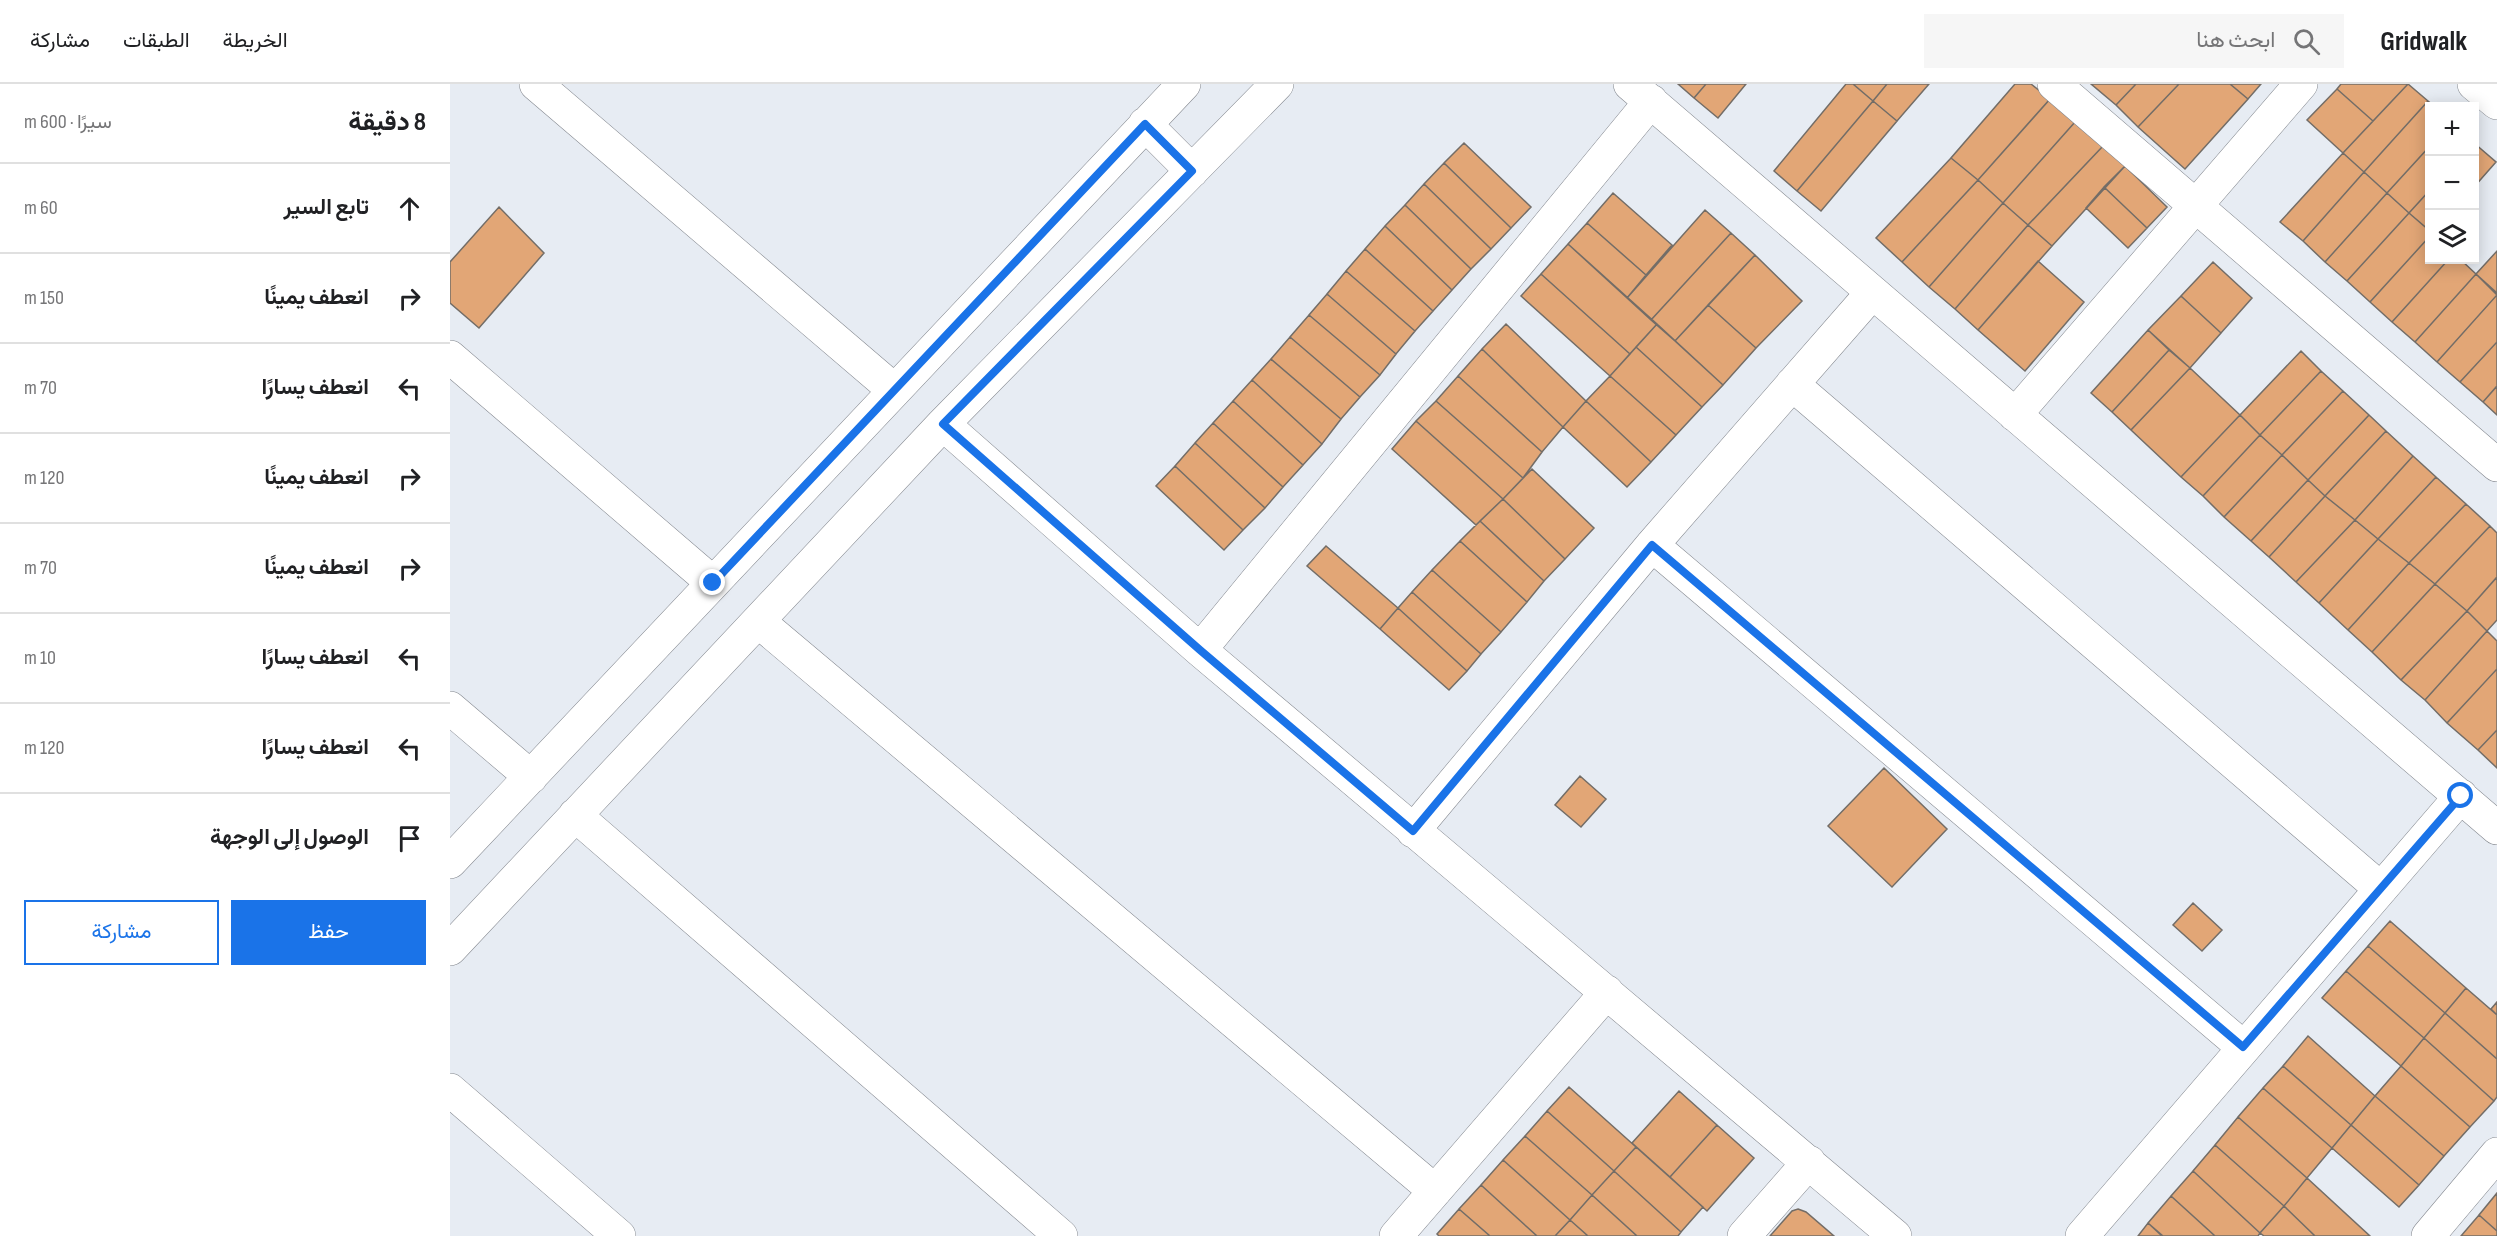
<!DOCTYPE html>
<html lang="ar">
<head>
<meta charset="utf-8">
<style>
  :root { --surface:#fff; --page:#f6f6f6; --text:#202124; --muted:#757577; --line:#e0e0e0; --accent:#1a73e8 }
  body { margin:0; font-family:"Sofia Sans Condensed",Vazirmatn,sans-serif; background:var(--page); color:var(--text); direction:rtl }
  .controls { position:absolute; right:18px; top:18px; display:grid; overflow:hidden; border-radius:0px; box-shadow:0 3px 15px #0003 }
  .controls button { width:54px; height:54px; display:grid; place-items:center; padding:0; border:0; border-bottom:2px solid var(--line); background:var(--surface); color:var(--text); font:30px sans-serif }
  .stop { position:absolute; width:18px; height:18px; margin:-14px; border:4px solid #1a73e8; border-radius:50%; background:#fff }
  .stop.end { background:#1a73e8; border-color:#fff; box-shadow:0 2px 6px #0008 }
  .list { margin:0; padding:0; list-style:none }
  h2 { display:flex; justify-content:space-between; align-items:center; height:78px; margin:0; padding:0 24px; font-size:26px }
  h2 small { font-size:20px; font-weight:400; color:var(--muted) }
  .list li { display:grid; grid-template-columns:39px 1fr auto; gap:18px; align-items:center; box-sizing:border-box; height:90px; padding:0 24px; border-top:2px solid var(--line) }
  .list b { display:block; font-size:22px; white-space:nowrap }
  .list em { font-size:20px; font-style:normal; color:var(--muted) }
  .actions { display:flex; gap:12px; padding:18px 24px }
  .actions a { flex:1; padding:14px 0; border:2px solid var(--accent); border-radius:0px; text-align:center; font-size:21px; color:var(--accent) }
  .actions .main { background:var(--accent); color:#fff }
  .icon { flex:none; width:33px; height:33px; fill:none; stroke:currentColor; stroke-width:2; stroke-linecap:round; stroke-linejoin:round }
  .map { position:relative; flex:none; width:2047px; height:1152px; overflow:hidden; direction:ltr }
  header { display:flex; align-items:center; gap:36px; box-sizing:border-box; height:84px; padding:0 30px; background:var(--surface); border-bottom:2px solid var(--line) }
  header strong { font-size:28px }
  nav { display:flex; gap:33px; margin-inline-start:auto; font-size:21px }
  .search { width:420px; height:54px; background:var(--page); display:flex; align-items:center; gap:15px; box-sizing:border-box; padding:0 21px; border-radius:0px; color:var(--muted); font-size:22px }
  main { display:flex }
  aside { flex:1; background:var(--surface) }
  .map>svg:first-child { display:block }
</style>
</head>
<body>
<header>
<strong>Gridwalk</strong>
<div class="search"><svg class="icon" aria-label="search" viewBox="0 0 24 24"><circle cx="10" cy="10" r="6"/><path d="M15 15l6 6"/></svg>ابحث هنا</div>
<nav><a>الخريطة</a><a>الطبقات</a><a>مشاركة</a></nav>
</header>
<main>
<div class="map">
<svg width="2047" height="1152" viewBox="0 0 2047 1152">
  <rect width="100%" height="100%" fill="#e7ecf3"/>
  <!-- building -->
  <path fill="#e2a676" stroke="#736d67" stroke-width="1.5" d="M1228,0h28l-12,14z
    M1256,0h40l-28,34 -24,-20z
    M1396,0h7l20,17 -76,90 -23,-20z
    M1403,0h34l-14,17z
    M1437,0h42l-32,37 -24,-20z
    M1565,0h16l19,15 -72,81 -27,-22z
    M1641,0h45l-20,21z
    M1686,0h43l-41,43 -22,-22z
    M1729,0h51l18,15 -63,70 -47,-42z
    M1780,0h31l-13,15z
    M1891,0h67l-35,37 -36,-32z
    M1958,0l20,17 -64,71 -21,-19z
    M1887,5l36,32 -30,32 -36,-33z
    M1600,15l25,23 -72,81 -25,-23z
    M1423,17l24,20 -76,90 -24,-20z
    M1978,17l6,5h-4v40l-43,47 -23,-21z
    M1625,38l28,24 -75,79 -25,-22z
    M1014,59l67,64 -20,21 -67,-65z
    M2024,59l22,19 -22,25z
    M1653,62l22,20 -73,80 -24,-21z
    M1980,62v44l-21,23 -22,-20z
    M1893,69l21,19 -61,69 -23,-19z
    M1501,74l27,22 -76,82 -26,-24z
    M994,79l67,65 -20,21 -67,-65z
    M1675,82l42,41 -20,21 -43,-41z
    M1914,88l23,21 -62,69 -22,-21z
    M1528,96l25,23 -74,84 -27,-25z
    M974,100l67,65 -20,20 -66,-64z
    M1654,103l43,41 -19,20 -42,-40z
    M1980,106v41l-21,-18z
    M1163,109l59,52 -26,30 -59,-52z
    M1937,109l22,20 -62,68 -22,-19z
    M1553,119l25,22 -73,84 -26,-22z
    M955,121l66,64 -19,21 -67,-64z
    M49,123l45,46 -65,75 -29,-25v-41z
    M1255,126l26,23 -80,87 -24,-22z
    M1959,129l21,18v5l-60,66 -23,-21z
    M1137,139l59,52 -19,23 -59,-54z
    M1578,141l24,21 -74,84 -23,-21z
    M935,142l67,64 -19,21 -68,-62z
    M1281,149l24,22 -80,86 -24,-21z
    M1980,152v24h18l-56,62 -22,-20z
    M1118,160l89,80 -27,30 -89,-80z
    M915,165l68,62 -18,20 -69,-60z
    M2047,167v42l-21,-19z
    M1305,171l47,46 -46,47 -48,-43z
    M1998,176h13l15,14 -61,68 -23,-20z
    M1588,177l46,41 -59,69 -47,-41z
    M1763,178l39,36 -31,35 -40,-37z
    M896,187l69,60 -19,23 -69,-60z
    M1091,190l89,80 -20,22 -89,-80z
    M2026,190l21,21 -60,67 -22,-20z
    M877,210l69,60 -16,21 -71,-60z
    M2047,211v47l-37,40 -23,-20z
    M1731,212l40,37 -31,35 -42,-38z
    M1258,221l48,43 -33,37 -48,-44z
    M859,231l71,60 -20,22 -70,-60z
    M1056,240l80,77 -23,26 -81,-78z
    M1207,240l66,61 -21,22 -66,-60z
    M1698,246l21,20 -57,62 -21,-19z
    M840,253l70,60 -19,22 -70,-60z
    M2047,258v44l-14,16 -23,-20z
    M1186,263l66,60 -26,28 -66,-59z
    M1032,265l81,78 -21,25 -84,-76z
    M1719,266l21,18 -59,62 -19,-18z
    M1851,267l20,20 -61,64 -20,-20z
    M821,275l70,60 -19,25 -70,-64z
    M1740,284l50,47 -59,62 -50,-47z
    M1871,287l22,20 -61,64 -22,-20z
    M1008,292l84,76 -19,26 -87,-77z
    M1160,292l66,59 -25,27 -65,-61z
    M802,296l70,64 -19,21 -70,-64z
    M2047,302v29l-14,-13z
    M1893,307l26,24 -61,65 -26,-25z
    M783,317l70,64 -20,22 -70,-64z
    M986,317l87,77 -20,21 -87,-78z
    M1136,317l65,61 -24,25 -64,-60z
    M1790,331l20,20 -57,61 -22,-19z
    M1919,331l17,16 -61,65 -17,-16z
    M966,337l87,78 -27,26 -84,-76z
    M763,339l70,64 -18,21 -70,-65z
    M1936,347l27,25 -58,64 -30,-24z
    M1810,351l22,20 -58,62 -21,-21z
    M745,359l70,65 -22,22 -68,-64z
    M1832,371l26,25 -57,61 -27,-24z
    M1963,372l23,21 -58,62 -23,-19z
    M725,382l68,64 -19,20 -68,-64z
    M1082,385l62,59 -29,31 -62,-60z
    M1986,393l30,27 -57,59 -31,-24z
    M1858,396l17,16 -56,61 -18,-16z
    M1875,412l30,24 -59,62 -27,-25z
    M1053,415l62,60 -21,22 -64,-60z
    M2016,420l24,22 -55,58 -26,-21z
    M1905,436l23,19 -59,64 -23,-21z
    M1030,437l64,60 -17,21 -67,-61z
    M2040,442l7,7v44l-30,34 -32,-27z
    M1928,455l31,24 -61,67 -29,-27z
    M1010,457l67,61 -26,30 -69,-62z
    M876,462l72,62 -18,21 -73,-63z
    M1959,479l26,21 -63,68 -24,-22z
    M982,486l69,62 -20,22 -69,-62z
    M2047,493v43l-10,11 -20,-20z
    M1985,500l32,27 -66,69 -29,-28z
    M962,508l69,62 -14,17 -69,-63z
    M948,524l69,63 -18,19 -69,-61z
    M2017,527l20,20 -62,69 -24,-20z
    M2037,547l10,10v28l-50,54 -22,-23z
    M2047,585v61l-19,20 -31,-27z
    M2047,646v38l-19,-18z
    M1434,684l63,61 -55,58 -64,-61z
    M1130,692l26,23 -25,28 -26,-22z
    M1743,819l29,27 -20,21 -29,-26z
    M1940,837l76,67 -21,25 -77,-67z
    M1918,862l77,67 -21,25 -78,-67z
    M1896,887l78,67 -23,28 -79,-68z
    M2016,904l31,27v44l-52,-46z
    M2047,918v13l-6,-6z
    M1995,929l52,46v38l-3,4 -70,-63z
    M1858,952l67,60 -24,29 -68,-59z
    M1974,954l70,63 -24,26 -69,-61z
    M1833,982l68,59 -19,23 -69,-60z
    M1951,982l69,61 -26,29 -69,-60z
    M1119,1003l67,60 -22,24 -67,-60z
    M1813,1004l69,60 -25,30 -69,-61z
    M1229,1007l38,34 -47,52 -38,-34z
    M1925,1012l69,60 -25,29 -68,-60z
    M1097,1027l67,60 -22,24 -67,-59z
    M1788,1033l69,61 -23,28 -69,-61z
    M1267,1041l37,33 -47,53 -37,-34z
    M1901,1041l68,60 -20,22 -67,-59z
    M1075,1052l67,59 -22,25 -67,-60z
    M1765,1061l69,61 -24,27 -67,-62z
    M1186,1063l67,60 -22,25 -67,-61z
    M1053,1076l67,60 -15,16h-18l-56,-51z
    M1164,1087l67,61 -3,4h-41l-45,-41z
    M1743,1087l67,62 -2,3h-43l-44,-40z
    M1857,1094l63,58h-55l-31,-30z
    M1031,1101l56,51h-47l-31,-27z
    M2047,1109v38l-18,-16z
    M1142,1111l45,41h-49l-18,-16z
    M1721,1112l44,40h-52l-15,-13z
    M1834,1122l31,30h-51l-4,-3z
    M1009,1125l31,27h-51l-2,-2z
    M1348,1125l8,3 28,24h-64l22,-25z
    M2029,1131l18,16v5h-36z
    M1120,1136l18,16h-33z
    M1698,1139l14,13h-24z"/>
  <g fill="none" stroke-linecap="round" stroke-linejoin="round">
    <defs>
      <path id="minor" d="M86,0l358,306
        M1180,0l867,744
        M1604,0l443,381
        M2024,0l23,19
        M695,40l47,47
        M0,273l263,226
        M1342,300l589,505
        M1565,331l286,-331
        M493,340l257,226 695,586
        M1202,461l591,502
        M308,537l677,570
        M750,566l451,-549
        M0,624l81,69
        M125,731l486,421
        M963,747l239,-286 220,-252
        M0,778l734,-778
        M0,865l493,-525 334,-340
        M0,1006l169,146
        M946,1152l211,-244
        M1294,1152l65,-74
        M1632,1152l379,-440
        M1978,1152l69,-82"/>
    </defs>
    <!-- minor casing -->
    <use href="#minor" stroke="#84888f" stroke-width="34"/>
    <!-- minor -->
    <use href="#minor" stroke="#fff" stroke-width="33"/>
  </g>
  <g fill="none" stroke-linecap="round" stroke-linejoin="round">
    <!-- route -->
    <path stroke="#1a73e8" stroke-width="8" d="M263,499l432,-459 47,47 -249,253 257,226 213,181 239,-286 591,502 218,-251"/>
  </g>
</svg>
<div class="controls">
<button>+</button>
<button>−</button>
<button><svg class="icon" aria-label="layers" viewBox="0 0 24 24"><path d="M12 4l9 5-9 5-9-5zM3 14l9 5 9-5"/></svg></button>
</div>
<div class="stop" style="left:2011px;top:712px"></div>
<div class="stop end" style="left:263px;top:499px"></div>
</div>
<aside>
<h2>8 دقيقة<small>سيرًا · 600 m</small></h2>
<ul class="list">
<li><svg class="icon" aria-label="ahead" viewBox="0 0 24 24"><path d="M12 20V5M6 11l6-6 6 6"/></svg><div><b>تابع السير</b></div><em>60 m</em></li>
<li><svg class="icon" aria-label="right" viewBox="0 0 24 24"><path d="M7 20v-9h11M14 6l5 5-5 5"/></svg><div><b>انعطف يمينًا</b></div><em>150 m</em></li>
<li><svg class="icon" aria-label="left" viewBox="0 0 24 24"><path d="M17 20v-9H6M10 6l-5 5 5 5"/></svg><div><b>انعطف يسارًا</b></div><em>70 m</em></li>
<li><svg class="icon" aria-label="right" viewBox="0 0 24 24"><path d="M7 20v-9h11M14 6l5 5-5 5"/></svg><div><b>انعطف يمينًا</b></div><em>120 m</em></li>
<li><svg class="icon" aria-label="right" viewBox="0 0 24 24"><path d="M7 20v-9h11M14 6l5 5-5 5"/></svg><div><b>انعطف يمينًا</b></div><em>70 m</em></li>
<li><svg class="icon" aria-label="left" viewBox="0 0 24 24"><path d="M17 20v-9H6M10 6l-5 5 5 5"/></svg><div><b>انعطف يسارًا</b></div><em>10 m</em></li>
<li><svg class="icon" aria-label="left" viewBox="0 0 24 24"><path d="M17 20v-9H6M10 6l-5 5 5 5"/></svg><div><b>انعطف يسارًا</b></div><em>120 m</em></li>
<li><svg class="icon" aria-label="arrive" viewBox="0 0 24 24"><path d="M6 21V4h12l-3 4 3 4H6"/></svg><div><b>الوصول إلى الوجهة</b></div></li>
</ul>
<div class="actions"><a class="main">حفظ</a><a>مشاركة</a></div>
</aside>
</main>
</body>
</html>
